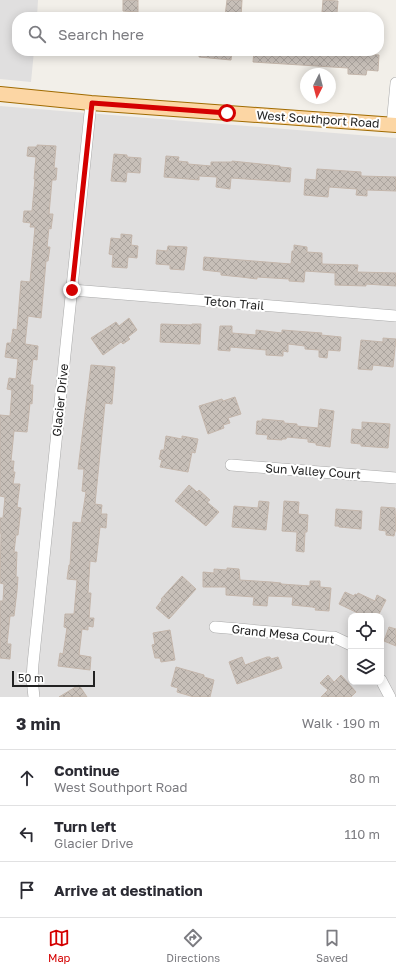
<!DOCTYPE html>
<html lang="en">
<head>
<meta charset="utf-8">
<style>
  :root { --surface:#fff; --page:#f7f7f7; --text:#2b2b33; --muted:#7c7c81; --line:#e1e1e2; --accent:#d40000 }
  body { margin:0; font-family:"Golos Text",sans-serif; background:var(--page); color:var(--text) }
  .controls { position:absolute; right:12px; bottom:12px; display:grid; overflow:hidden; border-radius:8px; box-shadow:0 2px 10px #0003 }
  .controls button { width:36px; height:36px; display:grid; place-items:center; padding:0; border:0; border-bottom:1px solid var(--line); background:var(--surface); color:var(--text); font:20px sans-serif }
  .compass { position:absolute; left:300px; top:68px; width:36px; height:36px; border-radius:50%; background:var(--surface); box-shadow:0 2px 10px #0003; rotate:186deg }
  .scale { position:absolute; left:12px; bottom:10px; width:83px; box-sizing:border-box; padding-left:4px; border:2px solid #222; border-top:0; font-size:11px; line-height:14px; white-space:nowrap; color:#222; -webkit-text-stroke:3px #fff; paint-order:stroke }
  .stop { position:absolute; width:12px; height:12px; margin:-9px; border:3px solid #d40000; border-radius:50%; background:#fff }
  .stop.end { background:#d40000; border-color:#fff; box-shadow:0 1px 4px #0008 }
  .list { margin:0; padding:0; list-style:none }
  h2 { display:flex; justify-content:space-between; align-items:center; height:52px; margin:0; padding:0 16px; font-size:17px }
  h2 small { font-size:13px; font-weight:400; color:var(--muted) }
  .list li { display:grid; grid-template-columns:26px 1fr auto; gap:12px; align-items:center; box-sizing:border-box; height:56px; padding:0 16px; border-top:1px solid var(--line) }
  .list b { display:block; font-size:15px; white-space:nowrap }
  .list p { margin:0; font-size:13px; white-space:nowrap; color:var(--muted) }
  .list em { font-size:13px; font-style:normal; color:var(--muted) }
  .icon { flex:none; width:22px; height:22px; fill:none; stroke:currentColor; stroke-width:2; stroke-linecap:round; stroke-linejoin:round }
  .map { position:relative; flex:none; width:396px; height:697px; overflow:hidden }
  .search { position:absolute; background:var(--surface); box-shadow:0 2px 10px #0003; left:12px; right:12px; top:12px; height:44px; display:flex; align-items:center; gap:10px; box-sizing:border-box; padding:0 14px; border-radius:16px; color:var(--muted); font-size:15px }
  .sheet { height:220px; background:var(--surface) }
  nav { display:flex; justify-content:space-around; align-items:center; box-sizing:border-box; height:56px; border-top:1px solid var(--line); background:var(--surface); font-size:11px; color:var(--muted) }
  nav a { display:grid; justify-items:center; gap:2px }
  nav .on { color:var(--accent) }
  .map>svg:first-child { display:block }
</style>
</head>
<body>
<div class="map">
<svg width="396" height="697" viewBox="0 0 396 697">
  <defs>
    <pattern id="building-cross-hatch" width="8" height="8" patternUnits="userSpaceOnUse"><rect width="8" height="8" fill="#c7bfb8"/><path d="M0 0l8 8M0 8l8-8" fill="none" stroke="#aba49e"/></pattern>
  </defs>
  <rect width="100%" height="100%" fill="#f2efe9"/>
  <!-- residential -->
  <path fill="#e0dfdf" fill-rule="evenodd" d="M0,0h38l-1,17h-20v34h17l-3,31 -31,-3z
    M0,106l396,32v559h-396zM351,616h30v66h-30z"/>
  <!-- building -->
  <path fill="url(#building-cross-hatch)" stroke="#c4b6ab" d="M123,0h15v12l-15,-1z
    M227,0h15l-1,17 -16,-1z
    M323,0l15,1 -1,12 -15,-1z
    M199,51h33l-1,9 -32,-3z
    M254,51h65l60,4 -1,16 -11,-1 -1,5 -18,-1v-6l-95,-6z
    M37,145l19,1 -2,22h3l-1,12h-4l-3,34h4l-2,15 -2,-1 -2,19h3l-2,14h-2l-5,57 -13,-2 -3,28 13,2 -1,14 -4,-1 -3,26h3l-1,19 -2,-1 -3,29 -13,-1 -3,30h3l-1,11h2l-2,12h7l-3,23 4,1 -3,27h-2l-2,17h3l-1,25h2l-1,14 -3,25h-4l-3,28h4l-1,15 -10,-1v-57h3l1,-17 -4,-1 1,-50h-1v-15h3l2,-21 -5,-1v-81l10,1 2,-26 -5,-1 2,-11 7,1 2,-20 -13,-2 2,-14h4l2,-14 4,1 4,-49 9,1 5,-55h-5l1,-4 -8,-1 1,-11h8l3,-32h-1l2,-22 -9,-1 1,-9h9z
    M114,154l13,1v2l14,1 -1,15 -13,-1 -1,10 -15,-1z
    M166,156l13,1 -1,4 10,1v2l23,2v-4h21v-1l48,5v1l11,1 -1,14 -59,-4 -1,11 -14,-2 1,-10 -18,-1v4l-35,-3z
    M317,169l44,3v4l35,1v14l-29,-1v6l-11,-1 1,-6 -28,-2 -1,10 -24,-2 1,-16 11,1z
    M121,234l11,1 -1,10 7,1 -1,12 -9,-1 -1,11 -15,-1 1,-12 -4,-1 2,-16 10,1z
    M294,245l13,2v5l15,1v11l36,1 -1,7 39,1v13l-30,-2v2l-31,-1v-12l-30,-2 -1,11 -15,-1v-2l-32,-2v2l-16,-2 -20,-2v-3l-18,-2 1,-13 87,7 1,-13h2z
    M168,246l19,1 -3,23 -14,-1v-4l-14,-1 1,-14 10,1z
    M129,318l8,12 -9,7 2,2 -7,5 -2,-2 -18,13 -12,-17 25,-16 3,4z
    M161,324l31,1v-1h9l-1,20 -40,-2z
    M220,326h12v7l24,2v-5l26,3v-3l40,3 -1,2 20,2 -1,14 -12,-1 -1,8 -8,-1v-7l-14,-1v-3l-17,-2v8l-5,-1v5l-17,-1v-5l-11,-1 -25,-2v4l-12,-1z
    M383,338l13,1 -3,28 -20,-2 -1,5 -14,-1 3,-29 22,2z
    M91,365l24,2 -3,37 -7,-1 -10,101 7,1 -1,9h6l-1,14 -6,-1 -4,35 -6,-1 -2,32h3l-2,25h5l-1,9 -5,-1v4l-6,-1 -3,26 12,2 -1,13 -32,-4 2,-13 3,1 4,-26 -3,-1 1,-13h9l3,-34 -10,-1 2,-14h1l3,-43 8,1 5,-31 -4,-1 2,-22h-6z
    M235,397l6,17 -13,4 2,5 -7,2 1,3 -16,6 -9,-28 23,-7 1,2z
    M320,409l14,2 -4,36 -14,-2v-2l-8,-1v-3l-21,-2 -1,2h-4v1l-15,-1 1,-4 -12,-1 1,-13h5v-2l22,2v2l13,1v2l21,2z
    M362,422l28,2 -2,24 -27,-2v-2l-10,-1 1,-14 10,1z
    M166,436l16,3v-3l16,3 -3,14 -3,-1 -4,20 -28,-5 2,-7 -3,-1 2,-9h3z
    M189,485l8,7 2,-2 11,10 -3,2 12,10 -13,14 -31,-25z
    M259,501l10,1 -3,28 -34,-3 2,-21 24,2z
    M284,501l15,1 -1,12 10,1 -1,17h-2l-1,20 -8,-1 1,-19 -15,-1z
    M381,507l14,1 1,23h-1l-1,5 -8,-1v-4l-7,-1z
    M336,509l26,2 -1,18 -22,-2v-1h-4z
    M227,568l12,1 1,11 31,2 10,1v1l29,2v-5h10v6l11,1 -2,23 -14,-1 1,-2 -4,-1 -20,-2 1,-8 -25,-1 -1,10 -14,-1 1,-8 -28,-2v-8h-23v-15l11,1v-4l13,1z
    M182,576l14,13 -27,30 -13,-11 6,-8 -1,-1z
    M345,592l9,4 1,-2 2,1 1,-2 17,8 2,-6 9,5 -8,16h-14l-25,-12z
    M389,627l7,2v17l-12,-5z
    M170,630l5,30 -14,2 -1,-4h-5l-3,-13 3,-1 -2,-11z
    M242,657l3,8 22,-8h3l1,2 7,-2 4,11 -45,16 -8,-22z
    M176,667l28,8v2l10,3 -4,17h-16l-17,-5 1,-4 -7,-2z
    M328,675l6,7 7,-7 15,17 -5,5h-30l7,-7 -8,-7z
    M79,685l8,12h-28z"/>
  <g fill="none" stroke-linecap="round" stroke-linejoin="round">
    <defs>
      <path id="minor" d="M392,125l4,-42
        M72,290l324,26
        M231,465l165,13
        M215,627l114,10h5l17,8
        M381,680l9,17
        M34,697l-2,-18 1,-15 58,-561"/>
      <path id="major" d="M0,94l91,9 305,22"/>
    </defs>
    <!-- minor casing -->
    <use href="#minor" stroke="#a9a9a9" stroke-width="12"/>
    <!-- major casing -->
    <use href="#major" stroke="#a06b00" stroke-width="16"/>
    <!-- minor -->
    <use href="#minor" stroke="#fff" stroke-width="11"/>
    <!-- major -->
    <use href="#major" stroke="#fcd6a4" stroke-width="14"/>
  </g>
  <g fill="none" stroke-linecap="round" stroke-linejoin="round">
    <!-- route -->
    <path stroke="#d40000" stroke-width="5" d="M72,290l20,-187 135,10"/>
  </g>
  <g text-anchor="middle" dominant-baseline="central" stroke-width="4" stroke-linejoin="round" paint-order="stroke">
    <!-- street labels -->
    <g font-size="12" fill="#222" stroke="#fff">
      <text transform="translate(318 119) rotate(4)">West Southport Road</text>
      <text transform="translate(234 303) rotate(5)">Teton Trail</text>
      <text transform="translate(60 400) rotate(-84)">Glacier Drive</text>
      <text transform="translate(313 471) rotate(4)">Sun Valley Court</text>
      <text transform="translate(283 634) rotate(6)">Grand Mesa Court</text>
    </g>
  </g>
</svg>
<div class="controls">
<button><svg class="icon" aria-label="locate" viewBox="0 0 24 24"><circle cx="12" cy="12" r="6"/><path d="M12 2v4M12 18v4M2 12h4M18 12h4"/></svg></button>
<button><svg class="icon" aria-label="layers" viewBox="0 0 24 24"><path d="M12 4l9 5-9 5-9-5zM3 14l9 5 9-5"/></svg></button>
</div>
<svg class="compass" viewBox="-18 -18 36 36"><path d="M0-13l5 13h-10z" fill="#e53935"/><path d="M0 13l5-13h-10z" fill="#7c7c81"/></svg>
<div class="scale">50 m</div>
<div class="stop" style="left:227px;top:113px"></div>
<div class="stop end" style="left:72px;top:290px"></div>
<div class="search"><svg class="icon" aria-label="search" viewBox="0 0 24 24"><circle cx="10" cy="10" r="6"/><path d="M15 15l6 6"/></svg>Search here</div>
</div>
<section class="sheet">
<h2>3 min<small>Walk · 190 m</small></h2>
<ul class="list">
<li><svg class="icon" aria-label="ahead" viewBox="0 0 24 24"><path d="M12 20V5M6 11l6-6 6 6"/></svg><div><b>Continue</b><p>West Southport Road</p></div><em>80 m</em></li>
<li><svg class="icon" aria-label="left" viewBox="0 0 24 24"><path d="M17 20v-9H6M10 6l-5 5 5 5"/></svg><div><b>Turn left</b><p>Glacier Drive</p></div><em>110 m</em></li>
<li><svg class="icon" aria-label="arrive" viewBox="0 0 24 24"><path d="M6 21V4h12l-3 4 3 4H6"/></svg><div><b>Arrive at destination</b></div></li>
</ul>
</section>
<nav>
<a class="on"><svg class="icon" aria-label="map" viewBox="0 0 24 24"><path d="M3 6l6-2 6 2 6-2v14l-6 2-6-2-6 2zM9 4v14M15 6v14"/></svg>Map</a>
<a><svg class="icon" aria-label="directions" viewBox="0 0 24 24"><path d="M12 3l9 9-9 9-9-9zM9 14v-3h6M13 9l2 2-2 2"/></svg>Directions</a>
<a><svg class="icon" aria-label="saved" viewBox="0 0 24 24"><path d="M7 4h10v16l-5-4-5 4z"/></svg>Saved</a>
</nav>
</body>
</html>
